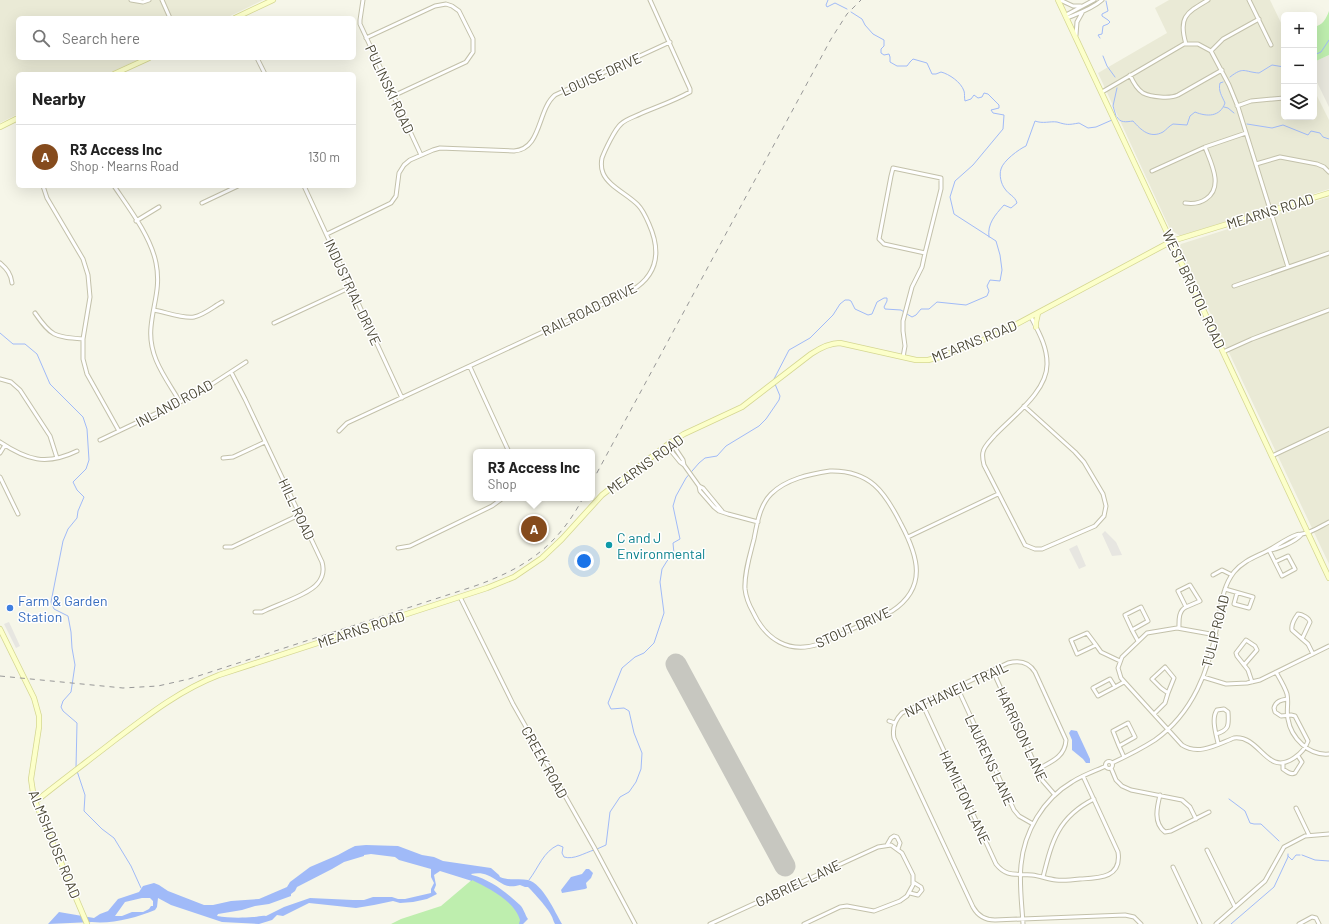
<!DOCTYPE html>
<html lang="en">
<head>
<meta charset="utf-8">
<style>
  :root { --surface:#fff; --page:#f2f2f2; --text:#222; --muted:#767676; --line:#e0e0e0; --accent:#854b1d }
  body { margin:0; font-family:Barlow,sans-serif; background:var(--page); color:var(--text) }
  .controls { position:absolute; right:12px; top:12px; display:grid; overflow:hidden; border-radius:6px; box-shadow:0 4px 16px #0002 }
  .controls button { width:36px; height:36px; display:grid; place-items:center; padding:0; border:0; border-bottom:1px solid var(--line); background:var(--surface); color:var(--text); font:20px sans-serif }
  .you { position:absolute; left:584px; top:561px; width:14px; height:14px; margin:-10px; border:3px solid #fff; border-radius:50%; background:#1a73e8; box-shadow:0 0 0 6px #1a73e833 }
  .badge { display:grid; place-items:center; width:26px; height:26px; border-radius:50%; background:var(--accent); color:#fff; font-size:13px; font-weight:700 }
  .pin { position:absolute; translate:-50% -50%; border:2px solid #fff; box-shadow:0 1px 4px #0006 }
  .popup { position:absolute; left:473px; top:449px; width:122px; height:52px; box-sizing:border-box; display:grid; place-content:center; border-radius:6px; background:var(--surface); filter:drop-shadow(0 1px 3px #0005); font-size:13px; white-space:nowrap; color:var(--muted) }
  .popup b { font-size:15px; color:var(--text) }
  .popup::after { content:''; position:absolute; left:50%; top:100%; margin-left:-8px; border:8px solid transparent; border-top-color:var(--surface) }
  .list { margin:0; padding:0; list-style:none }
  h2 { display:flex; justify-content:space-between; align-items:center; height:52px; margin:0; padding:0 16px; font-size:17px }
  h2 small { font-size:13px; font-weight:400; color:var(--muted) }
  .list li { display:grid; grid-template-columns:26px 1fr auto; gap:12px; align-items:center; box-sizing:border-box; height:64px; padding:0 16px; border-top:1px solid var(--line) }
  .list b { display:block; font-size:15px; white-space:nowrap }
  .list p { margin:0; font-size:13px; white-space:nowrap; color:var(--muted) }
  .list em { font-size:13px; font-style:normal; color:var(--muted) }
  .icon { flex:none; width:22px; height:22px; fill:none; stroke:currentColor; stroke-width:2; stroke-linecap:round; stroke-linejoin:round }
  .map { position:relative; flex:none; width:1329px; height:924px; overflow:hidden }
  .search { position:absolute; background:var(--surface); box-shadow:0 4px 16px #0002; left:16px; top:16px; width:340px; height:44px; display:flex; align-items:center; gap:10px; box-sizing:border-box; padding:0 14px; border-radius:6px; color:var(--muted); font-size:15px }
  .panel { position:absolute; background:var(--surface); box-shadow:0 4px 16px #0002; left:16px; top:72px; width:340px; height:116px; border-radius:6px }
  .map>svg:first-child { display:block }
</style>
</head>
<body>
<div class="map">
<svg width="1329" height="924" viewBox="0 0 1329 924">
  <rect width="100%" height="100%" fill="#f6f6e9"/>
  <!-- residential -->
  <path fill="#eaead6" d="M0,0h263l-37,18h-208v40h124l-35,16h-89v40l-18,9z
    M1169,0h101l14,29v88h30v-27l15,30v69l-149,47 -10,-7 -72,-156 69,-40 -12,-25z
    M1329,197v367l-150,-317 2,-3z"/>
  <!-- industrial -->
  <path fill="#e8e7dd" d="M1329,55v52l-15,-31v-14z"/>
  <!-- green -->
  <path fill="#beeeae" d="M1329,11v44l-15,7v-35c9,-2 12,-8 15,-16z
    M474,878l28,16 19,20v10h-130l10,-5 40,-13z"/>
  <!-- parking -->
  <path fill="#e7e6e1" d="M1105,531l11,11 6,13 -10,1 -10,-22z
    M1077,545l9,21 -7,3 -10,-20z
    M9,622l11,24 -4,2 -12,-24z"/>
  <!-- water -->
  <path fill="#a0baf8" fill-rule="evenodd" d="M1071,730l6,1 13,28v4h-4l-3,-4 -11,-9v-10l-3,-7z
    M366,845l32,1 24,9 12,2 9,4 48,7 8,7 1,2c9,4 19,1 28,3 15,4 27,32 34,44h-7c-2,-3 -2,-6 -4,-9 -3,-7 -18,-23 -23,-28h-3l-5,-2c-16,5 -20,-5 -33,-10 -4,-2 -11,-2 -16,-1l1,1c19,5 34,17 48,30 4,4 5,10 8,14l-5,5h-4l1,-4c-5,-19 -32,-32 -48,-40v1l-32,-10 -6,4 2,10 -2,5 3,4 -10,5 -14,3 -13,1 -7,-2 -19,4 -18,3 -47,-5 -26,13 -6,-1 -5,5 -13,4 -37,-2 -51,-17 -13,-7 -1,9 -2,3c-19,8 -43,14 -63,12l-44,2 11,-12 35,6 6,-4 8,-3 10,-12 21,-7 4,-6 11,-3 5,2 9,6 36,14h9l18,-4 28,-2 28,-12 3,-5 20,-15 28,-12 11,-6 6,-3zM371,854l24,3 4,3 32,9v8l3,6 -3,6v4l-26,6h-7l-6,-2h-19l-9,3h-11l-43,-2 -26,9 -18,9c-4,-1 -8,1 -13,1 -11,1 -25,1 -36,-1l1,-2 24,-4 13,-4 14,-2 22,-8v-2l4,-3 2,-4 35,-18 12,-7 20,-6v-1zM142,898h8l3,3v5h-2l-2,3 -6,3h-11l-10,4h-7l10,-14z
    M586,869h3l4,4 -2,5 -5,5 1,5 -2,1 -23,4 -1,-3 10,-13 11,-3z"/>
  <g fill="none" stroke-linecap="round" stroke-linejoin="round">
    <!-- stream -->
    <path stroke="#a0baf8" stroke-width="1" d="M828,0l-2,5 1,2 8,-4 12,6
      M851,12l11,7 3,6 8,9 11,6v6l-3,3v4l3,2 5,-1 1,3v5l7,4h10l3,-4 3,-3 14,4 5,11h4l5,-2c8,2 20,10 23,19 1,3 0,6 1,10l6,-2 3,-4 4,3 4,-1 2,-4 4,1 11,11v3l-8,2 2,3 11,2 -1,14 -30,36 -18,16 -5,16 4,17 42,27 4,14 2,15 -2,11 -10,-1 -3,6 2,5 -2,5 -21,9 -29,-3 -8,7h-8l-5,6 -4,2 -5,-3
      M1100,38l-2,-3 4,-1 1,-8 5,-2 2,-2 -2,-2 -6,-4v-2l6,-3 -2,-10
      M1314,55l7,-3 8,-12
      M1103,56l4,10 8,11
      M1230,77c14,-11 14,-5 29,-4l13,-8 12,2
      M1224,107l4,1 6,5
      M1117,117c3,6 9,5 16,4 8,9 17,18 30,11 3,-2 6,-6 10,-8l14,1 3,-9 5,-4c12,5 25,5 30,-9 -3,-7 -7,-12 -5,-20l3,-1
      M1115,118l1,-2 -3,-10 4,-18
      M1247,124l25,4 11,-3 25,10 3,-4 9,2 3,4 6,2
      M989,237c-2,-13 6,-22 15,-32l7,3 6,-5c-2,-7 -8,-8 -12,-14 -4,-5 -6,-14 -4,-20 2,-8 18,-20 25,-23l9,-25c8,3 15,0 22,1 10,3 11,3 22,1l9,5 8,-1 16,-7
      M0,333l13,11h12l12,10 13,30 33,33 4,12 2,31 -3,9 -13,13 4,8 7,7 -6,14 -1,7 -9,11 -5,12 -12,61 3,7 14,7 3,16 1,16 3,17 -4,27 -8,9 -2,6 2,4 14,12 -1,45
      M774,381v-2l15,-29 21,-12 23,-23 7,-11 5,-4h4l2,1 4,8 13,6 4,-1 5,-12 7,-4h3v3l-3,6 1,2 16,1 3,2
      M77,771l8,24 -1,16 18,18 12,9 17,28 10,22
      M1229,799l16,12 5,12 4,1h7l18,17
      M597,849l9,-4 4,-33 10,-15 9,-5 7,-10 5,-13 1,-16 -8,-20 -5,-22 -5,-3 -13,1 -3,-6 14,-35 13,-11 9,-4 10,-10 10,-30 -4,-31 2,-13 5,-8 7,-7 -1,-11 7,-4 -7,-33 3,-10 10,-18 13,-15 6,-5 12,-2 9,-10 33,-20 7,-7 13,-19 1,-4 -5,-12
      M1302,855l13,5 14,1
      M1288,856l4,4 4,-5h4
      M529,880c10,-13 14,-28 29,-35l5,2 -1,6 2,4c10,3 20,-4 30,-7
      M1231,924l43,-37 14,-30v-3"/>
    <!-- runway -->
    <path stroke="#c7c7c0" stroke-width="21" d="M676,664l109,202"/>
    <defs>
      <path id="street" d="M131,0l12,2 6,-2
        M162,0l8,18
        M363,0l-3,20v4l61,131
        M1060,0l13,6h8
        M1249,0l22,45
        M1066,15l28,-15
        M1067,18c12,-5 25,-9 35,-18
        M1076,35l1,-13 5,-9
        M366,38l69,-32 11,-2 6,2 7,5 14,28v13l-7,10 -73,34
        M1186,44c-8,-27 0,-31 22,-44
        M1211,51l12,-12 36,-20
        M257,58l8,16
        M1130,75c3,7 7,14 13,18 8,4 27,6 35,2l44,-25
        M1102,92l82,-48h14l13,7 18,34 9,22 50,160
        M1237,106l14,-5 33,-3
        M1256,164l24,-7 37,7 7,3 5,5
        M893,168l48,10v11l-16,64 -41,-9 -5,-5 12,-63z
        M1152,171l53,-24 41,-14
        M43,186l4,12 36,61 5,16 2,22 -7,42v20l4,15 32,57
        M114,186c15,22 37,51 42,77 5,25 -3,41 -5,64 -3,30 15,51 29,75
        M304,186l98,212
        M202,203l36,-17
        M1185,203c7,1 14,1 21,-4 18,-12 5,-36 -1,-52
        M136,221l23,-14
        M327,234l64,-31 5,-7 3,-23 5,-8 6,-5 23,-10 7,-2 74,3c28,-2 23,-41 41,-56l115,-53
        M0,263c7,6 11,11 12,20
        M1234,286l95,-33
        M154,310c11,2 30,9 40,7 10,-2 19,-10 28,-15
        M35,313c16,23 19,24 48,26
        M274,323l77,-36
        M1223,352l29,-13 77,-29
        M903,357l2,-11 -2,-15v-10l9,-34 10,-20 3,-14
        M470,367l39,85
        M231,372l14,27 77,163c2,7 1,15 -4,21 -8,11 -42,22 -56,29h-7
        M0,379l11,3 9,8 30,46 7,22
        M1024,406l51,46 9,10 19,32 3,12 -2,10 -9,10 -53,23h-7l-10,-4 -41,-80c-1,-4 -2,-9 -1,-13 1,-6 8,-12 12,-17 18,-19 53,-44 52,-72 0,-17 -9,-32 -16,-46
        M339,431l8,-8 284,-132c27,-16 30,-40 18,-67 -3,-7 -6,-14 -11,-19 -9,-10 -30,-19 -35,-32 -2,-5 -2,-10 -1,-15 3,-8 13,-29 19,-34 5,-5 13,-7 19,-10 16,-7 34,-13 50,-22v-3l-40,-89
        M100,440l80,-38 26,-14 40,-26
        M0,442c27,18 46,24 77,9
        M671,442l12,18 1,5 15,21 1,5 14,16 5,4 9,3 30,8
        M667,446l13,16 4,3
        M0,453l5,-8
        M1272,456l57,-27
        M223,458l10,-1 32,-15
        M830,471c40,-1 55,21 71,53 17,32 27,63 -9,87l-73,33c-30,10 -53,-4 -66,-32 -4,-7 -7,-14 -8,-23 -1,-16 5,-34 9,-50 3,-16 6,-34 17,-45 15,-15 39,-20 59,-23z
        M0,477l18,37
        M699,486l4,2 19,23
        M908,537l90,-43
        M225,547h7l67,-32
        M398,548l12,-2 82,-40 11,-8
        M1269,550c8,0 27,-9 32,-15
        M1269,550l6,12
        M1288,556l7,13 -13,7 -7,-14z
        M1213,575l9,-5 10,5
        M1190,585l10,16 -14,6 -8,-16z
        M1225,589l28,8 -4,11 -15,-4 3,-11
        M460,597l53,107 81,143 41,77
        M1141,607l7,14 -16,9 -7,-15z
        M1179,628c0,-7 -1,-17 7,-21
        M1132,630l6,11
        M1087,633l9,12 -19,9 -6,-14z
        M1216,635l-39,-7 -30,5 -25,24 -4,11 3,10 61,67c17,11 36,-1 52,-7 27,-3 32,39 60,20 6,-4 12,-11 14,-17l-13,-25 -4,-1 -10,1 -6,-4 -1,-4c2,-7 7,-8 13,-9
        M1302,639l8,-17c-1,-4 -8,-8 -12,-8 -3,4 -7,11 -6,16l16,14 5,10
        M1096,645l5,7 19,9
        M1244,665l13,-15 -2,-4 -9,-6 -10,13 1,3 11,14 4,12
        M1165,667l9,11 -6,15 -7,-5 -9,-9z
        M993,671l49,109 13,15
        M1276,672c4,7 9,15 11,22 2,9 -1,17 1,25 3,19 21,37 41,35
        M1203,677l23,7 21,-1 13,-3 69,-34
        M1110,679l5,8 -17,9 -5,-8z
        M957,687l57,123 5,6 14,8
        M1115,687l9,-5
        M922,703l74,161c11,14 21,9 36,11 8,1 16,4 24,5 8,1 16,0 24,-1 19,-1 42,-1 38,-27l-35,-76
        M1154,714l11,-11 3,-10
        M889,721l6,2
        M1128,723l7,14 -16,9 -6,-15z
        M1216,734c13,-4 13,-8 12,-22l-4,-3 -7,1c-6,8 -1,24 1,33
        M1119,746l5,11
        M1105.5 765a3.5 3.5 0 1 1 7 0a3.5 3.5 0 1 1-7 0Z
        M1112,763c15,-7 29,-14 43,-23 38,-27 54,-70 62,-114 4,-18 5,-39 17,-54 9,-11 21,-15 33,-21 10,-5 18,-12 29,-16 5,-2 0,0 6,-1 9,-1 19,-8 27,-12
        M1283,763v6c4,3 8,6 12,4l7,-11 -4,-6
        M1111,768l5,12 6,6 9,4 51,10 8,7 6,12
        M1038,769c13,-7 27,-12 28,-29l-31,-68c-6,-10 -16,-12 -27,-9l-106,50c-7,7 -10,15 -8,25l79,169c5,9 12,13 22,13l130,-5 9,2 7,7
        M1160,795c-3,12 -7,28 5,37l6,-1 38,-19
        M1296,808l13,27
        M887,845l4,-7 3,-2 3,1 3,6 -2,6
        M1207,850l28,57
        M1173,867l27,57
        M1043,877c9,-36 15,-60 51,-78
        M910,893l8,2 4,-5 -1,-3 -8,-5
        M710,924l168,-77 13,-2 11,8 11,22v10l-6,11 -7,5 -26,10 -27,-5 -7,1 -36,17
        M1023,924c-1,-19 -4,-40 -2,-59 3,-33 22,-66 51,-83 11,-7 23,-11 34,-16
        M1216,924l49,-43 19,-34 21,-11 24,-2
        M1299,924l13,-7 4,1 3,6"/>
      <path id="secondary" d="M1058,0l271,578
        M235,18l38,-18
        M114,74l35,-16
        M0,127l18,-9
        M1036,327v-5l2,-9
        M0,629l34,69 5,18v11l-8,52 3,20 53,125
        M35,802c26,-21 53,-41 80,-62 33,-25 65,-50 104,-65l268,-87 27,-11 28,-19 20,-19 40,-44 69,-53 13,-8 58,-27 69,-53c9,-6 18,-11 29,-11l76,17h12l12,-3 60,-24 172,-92 157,-48"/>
    </defs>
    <!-- street casing -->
    <use href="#street" stroke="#c3c1aa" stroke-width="5"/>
    <!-- secondary casing -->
    <use href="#secondary" stroke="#d5d792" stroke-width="6"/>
    <!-- street -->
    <use href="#street" stroke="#fff" stroke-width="3"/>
    <!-- secondary -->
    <use href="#secondary" stroke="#fcffca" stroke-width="4.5"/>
    <!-- rail -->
    <path stroke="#989898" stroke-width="1" stroke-dasharray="5 5" stroke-linecap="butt" d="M592,482l239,-443 16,-25 14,-14
      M0,676l123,12 35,-2 31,-7 283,-92c52,-18 85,-40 111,-89"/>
  </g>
  <!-- markers -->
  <circle fill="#0f9aa8" stroke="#fff" stroke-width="1.5" cx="609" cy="545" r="4"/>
  <circle fill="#3f7fe0" stroke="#fff" stroke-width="1.5" cx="10" cy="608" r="4"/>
  <g text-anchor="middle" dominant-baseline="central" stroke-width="3" stroke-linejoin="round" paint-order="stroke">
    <!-- street labels -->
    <g font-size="14" fill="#4b4836" stroke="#fff">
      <text transform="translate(601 74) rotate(-24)">LOUISE DRIVE</text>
      <text transform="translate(390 89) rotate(65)">PULINSKI ROAD</text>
      <text transform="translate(1270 211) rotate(-17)">MEARNS ROAD</text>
      <text transform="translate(1194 289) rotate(65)">WEST BRISTOL ROAD</text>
      <text transform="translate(353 292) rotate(65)">INDUSTRIAL DRIVE</text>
      <text transform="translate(589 309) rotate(-26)">RAILROAD DRIVE</text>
      <text transform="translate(974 341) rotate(-22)">MEARNS ROAD</text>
      <text transform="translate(174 403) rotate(-28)">INLAND ROAD</text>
      <text transform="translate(645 464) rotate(-36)">MEARNS ROAD</text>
      <text transform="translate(297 509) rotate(65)">HILL ROAD</text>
      <text transform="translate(853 627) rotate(-24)">STOUT DRIVE</text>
      <text transform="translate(361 629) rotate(-18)">MEARNS ROAD</text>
      <text transform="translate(1215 631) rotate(-76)">TULIP ROAD</text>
      <text transform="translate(956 689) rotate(-25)">NATHANEIL TRAIL</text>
      <text transform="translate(1022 734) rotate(65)">HARRISON LANE</text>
      <text transform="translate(990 760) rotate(65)">LAURENS LANE</text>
      <text transform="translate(545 762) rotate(61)">CREEK ROAD</text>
      <text transform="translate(965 797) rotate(65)">HAMILTON LANE</text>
      <text transform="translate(55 844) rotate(68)">ALMSHOUSE ROAD</text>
      <text transform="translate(798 883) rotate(-25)">GABRIEL LANE</text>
    </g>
    <!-- culture labels -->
    <g font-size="14" fill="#0d838f" stroke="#fff" text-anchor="start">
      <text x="617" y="537">C and J<tspan x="617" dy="16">Environmental</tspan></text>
    </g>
    <!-- shop labels -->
    <g font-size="14" fill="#366cbe" stroke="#fff" text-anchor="start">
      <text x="18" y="600">Farm &amp; Garden<tspan x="18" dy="16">Station</tspan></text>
    </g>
  </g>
</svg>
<div class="controls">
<button>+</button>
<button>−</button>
<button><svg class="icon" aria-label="layers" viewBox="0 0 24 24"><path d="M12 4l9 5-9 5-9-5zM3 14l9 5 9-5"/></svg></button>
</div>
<div class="you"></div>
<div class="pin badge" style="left:534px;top:529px">A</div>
<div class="popup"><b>R3 Access Inc</b>Shop</div>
<div class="search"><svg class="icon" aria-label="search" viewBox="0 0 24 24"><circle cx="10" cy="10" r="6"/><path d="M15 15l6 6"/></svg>Search here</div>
<section class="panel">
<h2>Nearby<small></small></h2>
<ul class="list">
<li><span class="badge">A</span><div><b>R3 Access Inc</b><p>Shop · Mearns Road</p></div><em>130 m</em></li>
</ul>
</section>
</div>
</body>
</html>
